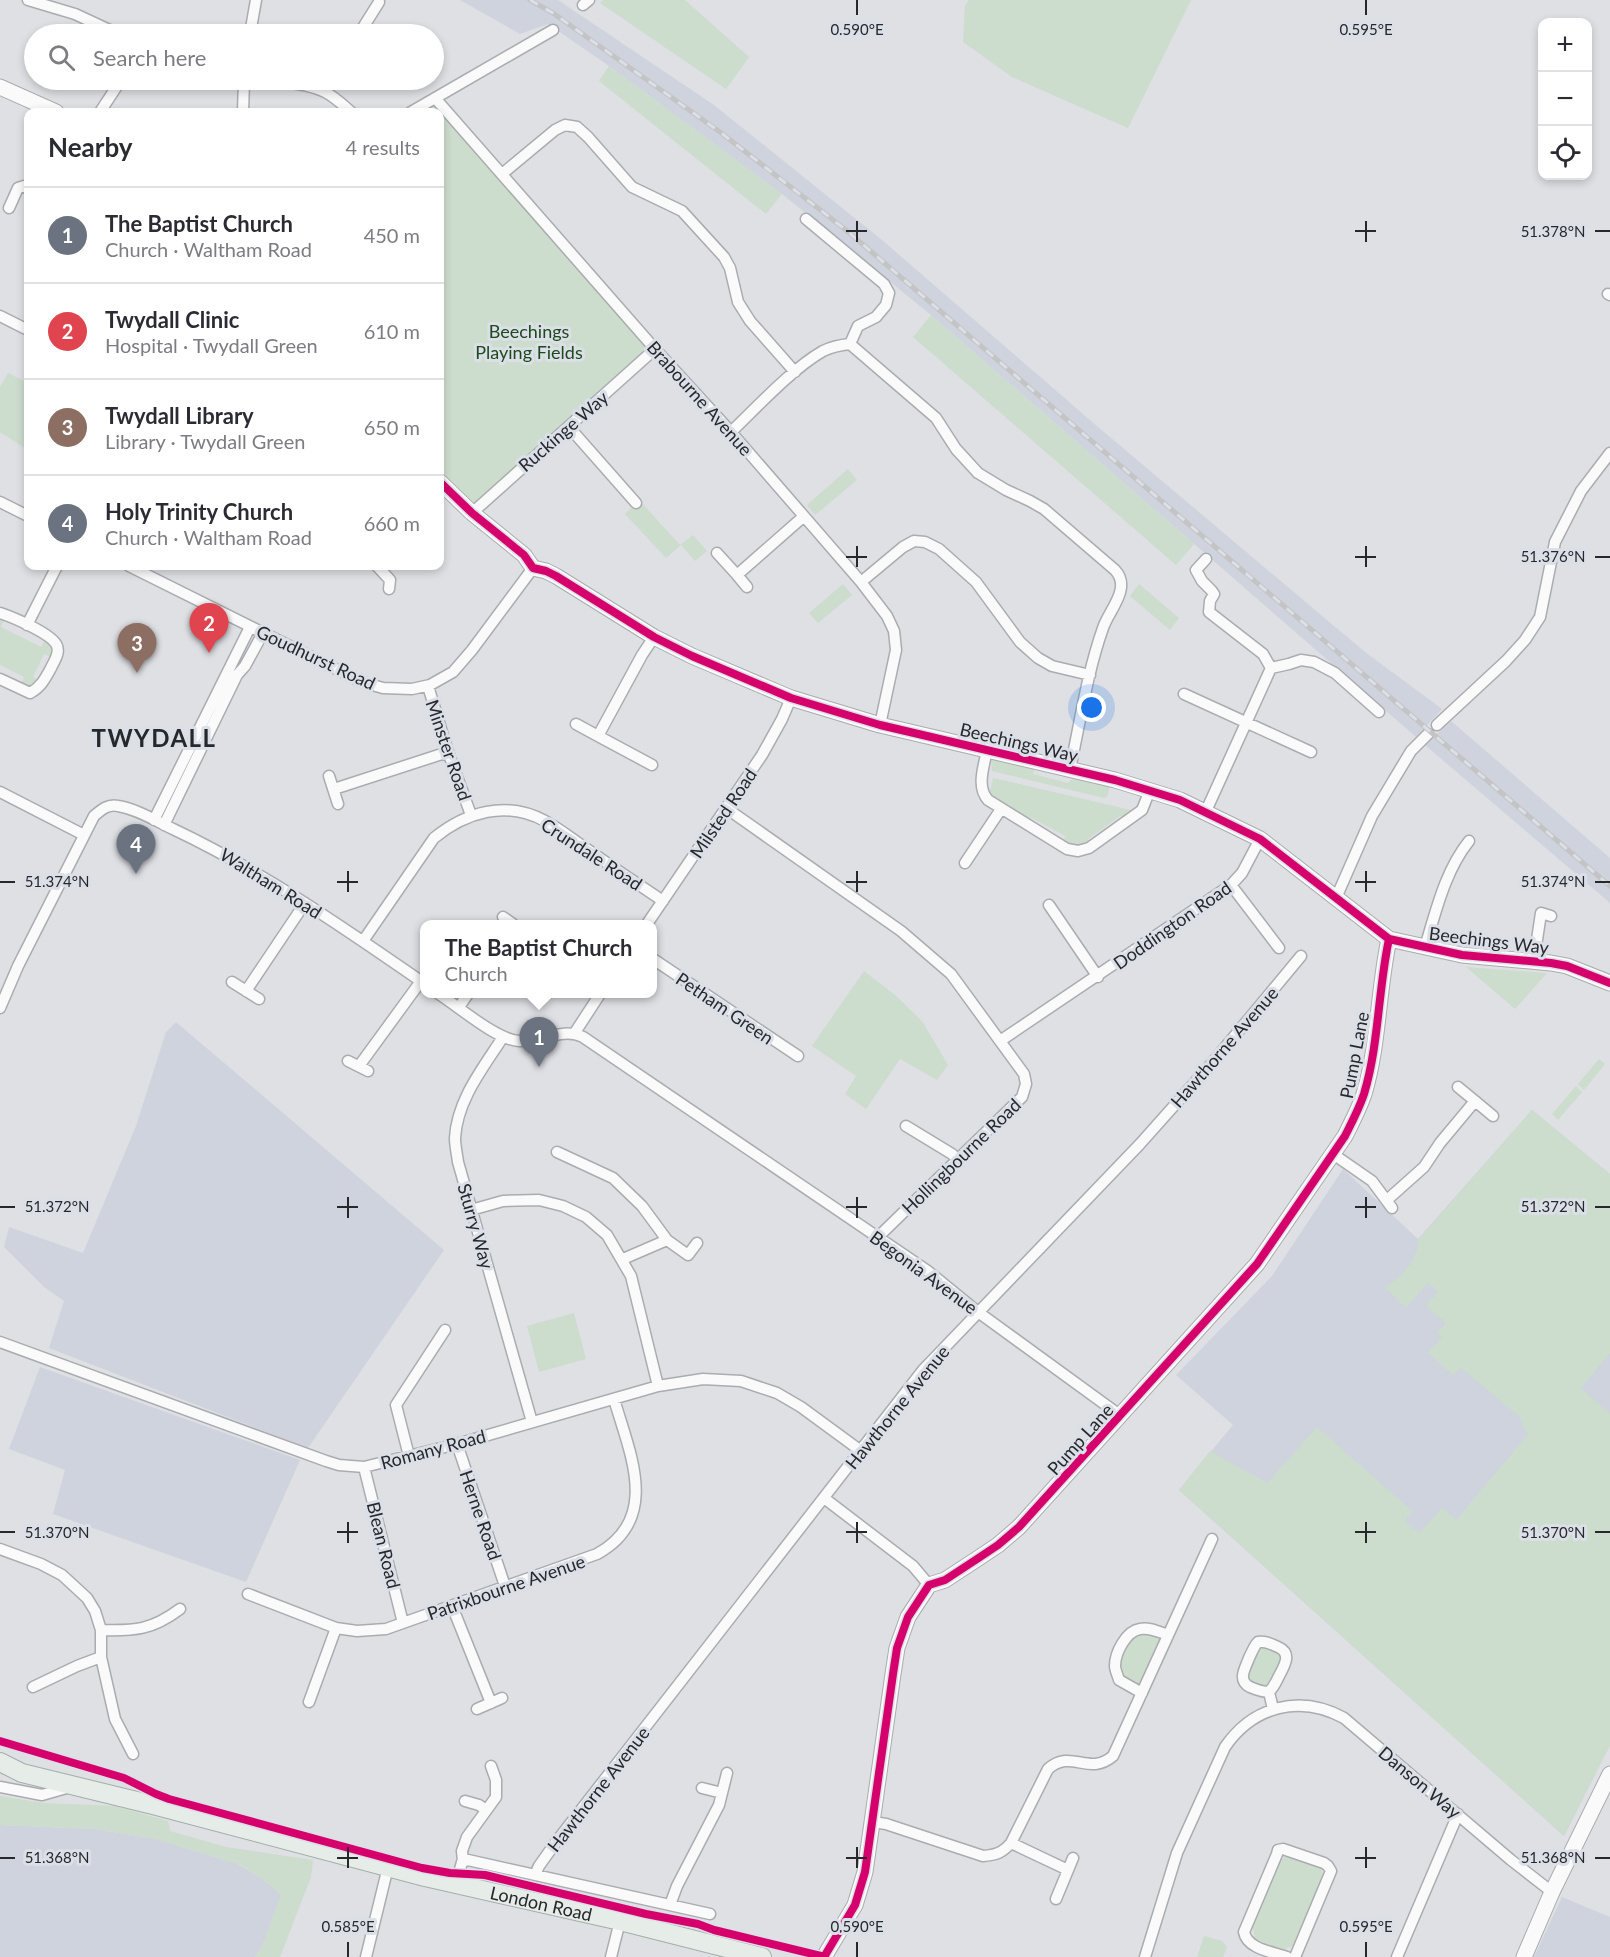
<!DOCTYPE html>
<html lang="en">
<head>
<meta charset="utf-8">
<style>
  :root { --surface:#fff; --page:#f2f2f3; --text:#2b2b33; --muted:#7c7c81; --line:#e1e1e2; --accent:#111827 }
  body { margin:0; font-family:Lato,sans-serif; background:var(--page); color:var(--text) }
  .controls { position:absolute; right:18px; top:18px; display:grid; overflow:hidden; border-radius:12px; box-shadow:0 3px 9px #0003 }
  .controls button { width:54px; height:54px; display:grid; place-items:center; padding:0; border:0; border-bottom:2px solid var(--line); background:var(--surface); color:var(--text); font:30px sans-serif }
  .you { position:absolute; left:1092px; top:708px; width:21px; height:21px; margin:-15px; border:4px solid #fff; border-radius:50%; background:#1a73e8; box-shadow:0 0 0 9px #1a73e833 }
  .badge { display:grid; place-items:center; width:39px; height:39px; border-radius:50%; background:var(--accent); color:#fff; font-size:20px; font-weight:700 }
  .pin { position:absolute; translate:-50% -50px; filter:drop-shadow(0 2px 3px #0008) }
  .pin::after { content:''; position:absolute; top:32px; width:21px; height:18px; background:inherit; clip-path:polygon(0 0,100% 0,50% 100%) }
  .popup { position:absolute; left:420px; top:920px; width:237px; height:78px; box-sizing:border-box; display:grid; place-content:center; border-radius:12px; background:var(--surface); filter:drop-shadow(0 2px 4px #0005); font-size:20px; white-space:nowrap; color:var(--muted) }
  .popup b { font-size:22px; color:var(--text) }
  .popup::after { content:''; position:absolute; left:50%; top:100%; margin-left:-12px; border:12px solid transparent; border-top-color:var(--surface) }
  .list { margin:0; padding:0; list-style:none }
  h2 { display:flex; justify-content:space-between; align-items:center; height:78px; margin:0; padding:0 24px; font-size:26px }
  h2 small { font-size:20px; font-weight:400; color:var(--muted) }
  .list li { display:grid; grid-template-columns:39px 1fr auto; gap:18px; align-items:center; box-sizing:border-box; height:96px; padding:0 24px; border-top:2px solid var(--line) }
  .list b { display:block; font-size:22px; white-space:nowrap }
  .list p { margin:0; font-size:20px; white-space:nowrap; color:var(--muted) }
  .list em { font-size:20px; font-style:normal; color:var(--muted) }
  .icon { flex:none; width:33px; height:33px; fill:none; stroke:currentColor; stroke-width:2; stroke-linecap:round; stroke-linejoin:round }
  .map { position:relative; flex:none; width:1610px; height:1957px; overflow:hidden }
  .search { position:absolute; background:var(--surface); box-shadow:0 3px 9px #0003; left:24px; top:24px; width:420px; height:66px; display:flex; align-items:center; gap:15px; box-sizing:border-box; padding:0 21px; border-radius:33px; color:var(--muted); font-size:22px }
  .panel { position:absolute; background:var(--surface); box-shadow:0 3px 9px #0003; left:24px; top:108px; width:420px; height:462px; border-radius:12px }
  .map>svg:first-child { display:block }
</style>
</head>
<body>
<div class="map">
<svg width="1610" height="1957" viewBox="0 0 1610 1957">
  <rect width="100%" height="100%" fill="#dee0e4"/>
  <!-- built -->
  <path fill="#ced3dd" d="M460,0h98l156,105 168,135 216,187 267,225 77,57 -26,28 -485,-422 -149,-121 -173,-128 -61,-42 -28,10z
    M1451,721l159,137v45l-185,-158z
    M176,1022l268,228 -136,198 -259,-100 15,-47 -20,-14 -40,-40 5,-20 74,26 53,-127 30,-94z
    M1532,1110l78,64v571l-46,91 -385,-346 54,-65 -57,-50 96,-99 71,-107 75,70z
    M40,1367l260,93 -54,122 -193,-68 12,-44 -56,-21z
    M0,1825l95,4 61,10 82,25 22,13 22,18 -20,52 -7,10h-255z
    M1562,1897l48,20v40h-76z"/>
  <!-- green -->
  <path fill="#ccdccd" d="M603,0h82l64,57 -23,32 -126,-86z
    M969,0h222l-63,128 -116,-51 -49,-35 2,-36z
    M609,66l173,128 -16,20 -167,-133z
    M435,98l220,251 -183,164 -32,-31v-370h-29z
    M931,315l263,229 -18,21 -263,-228z
    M8,373l20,10v67l-28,-18v-45z
    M848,469l9,11 -42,35 -8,-10z
    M639,500l41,45 13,-10 14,16 -12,10 -14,-16 -15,13 -41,-44z
    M843,584l9,11 -34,28 -9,-10z
    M1139,584l40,34 -9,12 -40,-34z
    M0,618l4,1 -3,8 40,20 4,-7 7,7 -1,10 -7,-3 -11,23 6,3c-6,6 -11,7 -18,4l3,-7 -24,-12z
    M991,756l27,7 16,7 -1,4 35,9 4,-4 38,7 -3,11 -3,1 -112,-27z
    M993,778l142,33 -9,7 -6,-2 -32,23 1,4c-10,4 -16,2 -25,-2l1,-5 -33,-18 -6,1 -33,-22 -3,-5z
    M1466,967l81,6 -32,36z
    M864,971l31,24 27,26 26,44 -11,15 -37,-21 -34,50 -21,-15 11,-18 -44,-30z
    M1599,1059l6,5 -21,26 -6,-6z
    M1576,1086l6,6 -24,28 -6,-6z
    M1532,1110l78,64v179l-29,35 29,26v331l-46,91 -385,-346 31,-39 57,32 50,-56 96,85 -8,9 14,12 23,-25 14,12 72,-86 -5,-7 -2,-9 -60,-50 -8,7 -25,-22 14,-16 -5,-4 9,-10 -20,-17 12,-15 -10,-8 -22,25 -21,-20c16,-11 33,-27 33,-48z
    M574,1313l12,46 -47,13 -12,-46z
    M1138,1629l30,6 -26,58 -23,-13v-28z
    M1260,1644l24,11 -16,33 -22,-9z
    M0,1796l43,7 72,3 53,15 2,10 56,16 87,13 -2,17 -31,80h-25l7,-10 19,-52 -21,-18 -19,-12 -85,-26 -61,-10 -95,-4z
    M1289,1854l31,12 4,12 -26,65 -17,8 -25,-11 -5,-17 27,-61z
    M1204,1936l18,5 5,6 -4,10h-26z"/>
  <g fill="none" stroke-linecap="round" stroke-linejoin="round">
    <defs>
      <path id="street" d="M28,0l47,14 43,20
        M583,5l6,-5
        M250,34l6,-34
        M359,34l20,-32
        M209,80c32,1 88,-2 116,12 10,5 18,13 26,20
        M325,91l7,-11
        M435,98l220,251 76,83 130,150 26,34 7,15 2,19 -16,75
        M100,112l21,-32
        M243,112l1,-31
        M411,112l142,-82
        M502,174l53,-44 10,-5 12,2 11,10 44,50 50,24 42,46 6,11 8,34 12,19 45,51
        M9,208l9,-20 6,-2 4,3
        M806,219l78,65 5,9 -3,12 -10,12 -18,9 -8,18
        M1608,294l2,1
        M0,316l28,14
        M569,427l67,76
        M731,432c26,-25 62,-64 92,-81 8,-4 17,-6 27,-7l86,74 20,31 22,24 28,17 24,11 14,8 71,61c17,18 -6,40 -12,58 -16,45 -23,95 -33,141
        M0,502l28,14
        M472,513l183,-164
        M717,553l20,22 66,-58
        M1206,559l-10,11 6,11 9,9 3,4 -4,7 -1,11 54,42 8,14
        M129,566l233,116 21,6 29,1 18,-4 23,-13 19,-22 61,-82
        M377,566l13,14 -1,9
        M737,575l10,12
        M861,582l42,-35 11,-6 11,1 14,7 37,33 44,60 18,16 14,8 38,9
        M0,613c12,4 53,21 57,33 3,8 -3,15 -6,22 -6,11 -10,19 -21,25l-30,-14
        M27,625l30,-59
        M1271,668l18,-4 12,-4 13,2 21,11 44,39
        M428,686l20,66 23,63
        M1184,694l127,58
        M576,724l22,12
        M1437,725l69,-64 19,-21 15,-23 15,-75 26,-51 29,-38
        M987,750c-3,16 -11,37 1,50l79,49 11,2 11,-3 53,-38 8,-20
        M652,765l-54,-29 44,-81 12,-18
        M329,776l9,28
        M334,789l114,-37
        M0,792l84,43
        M726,808l175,123 50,43 73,100 2,10 -4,13 -144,140
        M1206,811l65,-143
        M154,820l96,-193
        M164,825l73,-150 8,-9 18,-33
        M965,863l36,-54
        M1231,885l48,63
        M1336,898l36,-82 39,-65 17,-17
        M1049,905l49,72
        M503,917l10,7
        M647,924l115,-169 20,-36 9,-21
        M363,941l71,-103c32,-26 72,-38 111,-17 15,8 28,19 42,28 25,18 51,35 76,52
        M1425,947c11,-36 20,-76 44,-106
        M653,959l145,97
        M1534,960l7,-47 10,3
        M232,982l27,17
        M246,991l59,-88
        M439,994c20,13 58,46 80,47 22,1 44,-14 64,-4l346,235 49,40 143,104
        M459,1007l9,-13
        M0,1008l18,-42 76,-150c8,-7 14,-12 24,-10 19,3 38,15 55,23 89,42 171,99 252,155
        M574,1034l26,-40
        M503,1037c-20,31 -46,63 -48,101 0,8 2,16 3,24l74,260
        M1000,1041l231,-156 11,-12 18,-34
        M348,1061l20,10
        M359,1066l62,-85
        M1475,1101l18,15
        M906,1126l46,28 5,5
        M557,1152l56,26 29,28 25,34 -44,19
        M1333,1154l39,27 20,27
        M1387,1200l37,-33 16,-24 35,-42 -17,-14
        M471,1210l32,-9 36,-1 24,6 23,11 21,18 24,41 27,110
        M667,1240l21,15 9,-12
        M0,1342l326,119 13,4 25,2 93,-23 201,-58 45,-7 38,2 36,12 24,14 60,44
        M457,1444l48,142
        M409,1456l-13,-51 49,-75
        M364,1467l39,156
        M824,1498l89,68 16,19
        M0,1549l41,15 21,11 25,23 8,13 6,19v27l14,62 18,35
        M248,1594l88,34 21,3 29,-2 211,-75c64,-35 33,-100 17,-155
        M452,1606l39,97
        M101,1630c34,1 51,0 79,-21
        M33,1687l44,-21 24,-9
        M1269,1692c5,-5 7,-10 10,-16 6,-11 13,-23 -1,-29 -7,-3 -12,-6 -20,-5 -4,4 -6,10 -9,16 -4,11 -12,22 1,29 7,3 12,5 19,5l4,17
        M1142,1693l-23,-13c-1,-4 -4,-10 -4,-14 0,-13 11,-35 25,-37 10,-2 19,3 28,6
        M309,1702l27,-74
        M477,1709l25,-11
        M0,1787l42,8 28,-8
        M702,1788l20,5
        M465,1801l14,4 7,5
        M873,1822l13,2 97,32c13,-1 19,-3 28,-13l37,-74c24,-21 40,8 65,-13l99,-217
        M1011,1843l57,27
        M463,1861l-1,-10 5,-14 29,-40v-17l-5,-14
        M535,1875l4,-9 17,-24 367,-472 217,-226 73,-82 88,-106
        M456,1884l6,-22 6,-2 242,54
        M1056,1899l17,-41
        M670,1905l7,-19 42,-81 8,-32
        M366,1957l22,-90
        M611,1957l9,-36
        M1145,1957l32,-104 48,-106c28,-41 75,-53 119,-29l167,142 41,32
        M1287,1957c-14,-5 -40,-8 -43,-25l33,-78 1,-4 5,-1 41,14 4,3 3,5 -36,86
        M1397,1957l61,-143"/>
      <path id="secondary" d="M0,87l56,25
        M440,482l32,31 52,42 9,13 13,3 10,5 98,61 38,19 99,42 89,27 235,55 65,20 80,39 129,100 73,16 89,8 16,3 43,17
        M824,1957l31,-52 10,-33 28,-198 4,-26 11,-31 21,-32 16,-5 32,-21 21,-14 21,-18 238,-263 88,-128c7,-14 14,-27 19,-42 15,-50 14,-104 25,-155
        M1524,1957l28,-65 58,-118"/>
      <g id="primary">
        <path id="s1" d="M0,1762l22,11 131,32 272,72 195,44 142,36"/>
      </g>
    </defs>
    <!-- street casing -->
    <use href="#street" stroke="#aaacaf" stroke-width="13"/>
    <!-- secondary casing -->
    <use href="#secondary" stroke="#aaacaf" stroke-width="17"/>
    <!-- primary casing -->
    <use href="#primary" stroke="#a3aea9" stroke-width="20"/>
    <!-- street -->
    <use href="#street" stroke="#fafafb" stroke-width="10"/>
    <!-- secondary -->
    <use href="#secondary" stroke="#fafafb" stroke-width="15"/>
    <!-- primary -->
    <use href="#primary" stroke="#e6ece8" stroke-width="18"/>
    <defs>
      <path id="rail" d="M530,0l23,13 167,119 126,98 764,656"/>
    </defs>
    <!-- rail casing -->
    <use href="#rail" stroke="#c4c4c5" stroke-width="5"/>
    <!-- rail -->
    <use href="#rail" stroke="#dbdfe7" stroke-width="3" stroke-dasharray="9" stroke-linecap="butt"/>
    <defs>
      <path id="cycleway" d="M440,482l32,31 52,42 9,13 13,3 10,5 98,61 38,19 99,42 89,27 235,55 65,20 80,39 129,100 73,16 89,8 16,3 43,17
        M0,1741l124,37 32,16 13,5 253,69 28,5 35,2 161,39 52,10 16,6 111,27
        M824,1957l31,-52 10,-33 28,-198 4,-26 11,-31 21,-32 16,-5 32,-21 21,-14 21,-18 238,-263 88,-128c7,-14 14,-27 19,-42 15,-50 14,-104 25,-155"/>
    </defs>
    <!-- cycleway casing -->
    <use href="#cycleway" stroke="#dbdfe7" stroke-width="11"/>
    <!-- cycleway -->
    <use href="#cycleway" stroke="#d6006c" stroke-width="8"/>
  </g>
  <!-- ticks -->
  <path fill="none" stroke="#26282b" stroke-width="2" d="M857,0v15M1366,0v15M857,221v21M1366,221v21M846,231h21M1355,231h21M1595,231h15M857,546v21M1366,546v21M846,557h21M1355,557h21M1595,557h15M348,871v21M857,871v21M1366,871v21M0,882h15M337,882h21M846,882h21M1355,882h21M1595,882h15M348,1197v21M857,1197v21M1366,1197v21M0,1207h15M337,1207h21M846,1207h21M1355,1207h21M1595,1207h15M348,1522v21M857,1522v21M1366,1522v21M0,1532h15M337,1532h21M846,1532h21M1355,1532h21M1595,1532h15M348,1847v21M857,1847v21M1366,1847v21M0,1858h15M337,1858h21M846,1858h21M1355,1858h21M1595,1858h15M348,1942v15M857,1942v15M1366,1942v15"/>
  <g text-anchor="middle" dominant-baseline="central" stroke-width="6" stroke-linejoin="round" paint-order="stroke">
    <!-- park labels -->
    <g font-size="18" fill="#1d4a1a" stroke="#dbdfe7">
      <text x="529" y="331">Beechings<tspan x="529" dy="21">Playing Fields</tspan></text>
    </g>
    <!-- street labels -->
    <g font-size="18" fill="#26282b" stroke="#dbdfe7">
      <text transform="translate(700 398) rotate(48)">Brabourne Avenue</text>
      <text transform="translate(563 431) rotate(-41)">Ruckinge Way</text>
      <text transform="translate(316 657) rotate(25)">Goudhurst Road</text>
      <text transform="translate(1019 742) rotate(13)">Beechings Way</text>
      <text transform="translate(449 750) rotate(71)">Minster Road</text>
      <text transform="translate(723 813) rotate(-56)">Milsted Road</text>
      <text transform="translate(592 854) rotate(33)">Crundale Road</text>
      <text transform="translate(271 883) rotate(32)">Waltham Road</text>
      <text transform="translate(1172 925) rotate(-35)">Doddington Road</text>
      <text transform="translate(1489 940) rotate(7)">Beechings Way</text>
      <text transform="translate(725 1008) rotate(34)">Petham Green</text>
      <text transform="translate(1224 1047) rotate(-49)">Hawthorne Avenue</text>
      <text transform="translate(1354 1055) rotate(-79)">Pump Lane</text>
      <text transform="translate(961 1156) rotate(-44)">Hollingbourne Road</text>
      <text transform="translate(476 1226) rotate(74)">Sturry Way</text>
      <text transform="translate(924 1272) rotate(36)">Begonia Avenue</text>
      <text transform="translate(897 1407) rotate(-51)">Hawthorne Avenue</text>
      <text transform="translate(1080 1439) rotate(-48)">Pump Lane</text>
      <text transform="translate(433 1449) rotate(-15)">Romany Road</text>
      <text transform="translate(481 1515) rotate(71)">Herne Road</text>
      <text transform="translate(384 1545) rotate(76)">Blean Road</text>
      <text transform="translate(506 1587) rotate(-19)">Patrixbourne Avenue</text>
      <text transform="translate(1420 1782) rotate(40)">Danson Way</text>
      <text transform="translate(598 1789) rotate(-52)">Hawthorne Avenue</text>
      <text stroke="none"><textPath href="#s1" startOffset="560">London Road</textPath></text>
    </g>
    <!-- district labels -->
    <g font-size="24" font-weight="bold" letter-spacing="1.5" fill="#26282b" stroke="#dbdfe7">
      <text x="154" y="737">TWYDALL</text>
    </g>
  </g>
  <g font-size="15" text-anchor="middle" fill="#26282b" stroke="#dbdfe7" stroke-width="6" stroke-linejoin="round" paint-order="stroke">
    <text x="857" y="35">0.590°E</text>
    <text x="1366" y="35">0.595°E</text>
    <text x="1553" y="237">51.378°N</text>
    <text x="1553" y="562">51.376°N</text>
    <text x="57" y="887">51.374°N</text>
    <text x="1553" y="887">51.374°N</text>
    <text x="57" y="1212">51.372°N</text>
    <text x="1553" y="1212">51.372°N</text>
    <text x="57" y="1538">51.370°N</text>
    <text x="1553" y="1538">51.370°N</text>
    <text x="57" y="1863">51.368°N</text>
    <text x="1553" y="1863">51.368°N</text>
    <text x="348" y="1932">0.585°E</text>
    <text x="857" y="1932">0.590°E</text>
    <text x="1366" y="1932">0.595°E</text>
  </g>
</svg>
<div class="controls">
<button>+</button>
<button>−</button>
<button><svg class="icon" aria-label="locate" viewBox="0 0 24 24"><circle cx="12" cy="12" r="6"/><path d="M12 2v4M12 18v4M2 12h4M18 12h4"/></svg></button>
</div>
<div class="you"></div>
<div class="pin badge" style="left:539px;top:1067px;background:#6b7280">1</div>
<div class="popup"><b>The Baptist Church</b>Church</div>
<div class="pin badge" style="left:209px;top:653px;background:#e0444e">2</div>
<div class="pin badge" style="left:137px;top:673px;background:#8d6e63">3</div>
<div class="pin badge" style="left:136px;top:874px;background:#6b7280">4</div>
<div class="search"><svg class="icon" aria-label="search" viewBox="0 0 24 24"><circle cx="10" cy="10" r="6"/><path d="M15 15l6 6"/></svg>Search here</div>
<section class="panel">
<h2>Nearby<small>4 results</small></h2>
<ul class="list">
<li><span class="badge" style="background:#6b7280">1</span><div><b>The Baptist Church</b><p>Church · Waltham Road</p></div><em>450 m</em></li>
<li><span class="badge" style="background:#e0444e">2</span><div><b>Twydall Clinic</b><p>Hospital · Twydall Green</p></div><em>610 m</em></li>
<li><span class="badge" style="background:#8d6e63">3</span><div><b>Twydall Library</b><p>Library · Twydall Green</p></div><em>650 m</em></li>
<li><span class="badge" style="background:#6b7280">4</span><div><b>Holy Trinity Church</b><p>Church · Waltham Road</p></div><em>660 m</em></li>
</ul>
</section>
</div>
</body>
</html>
